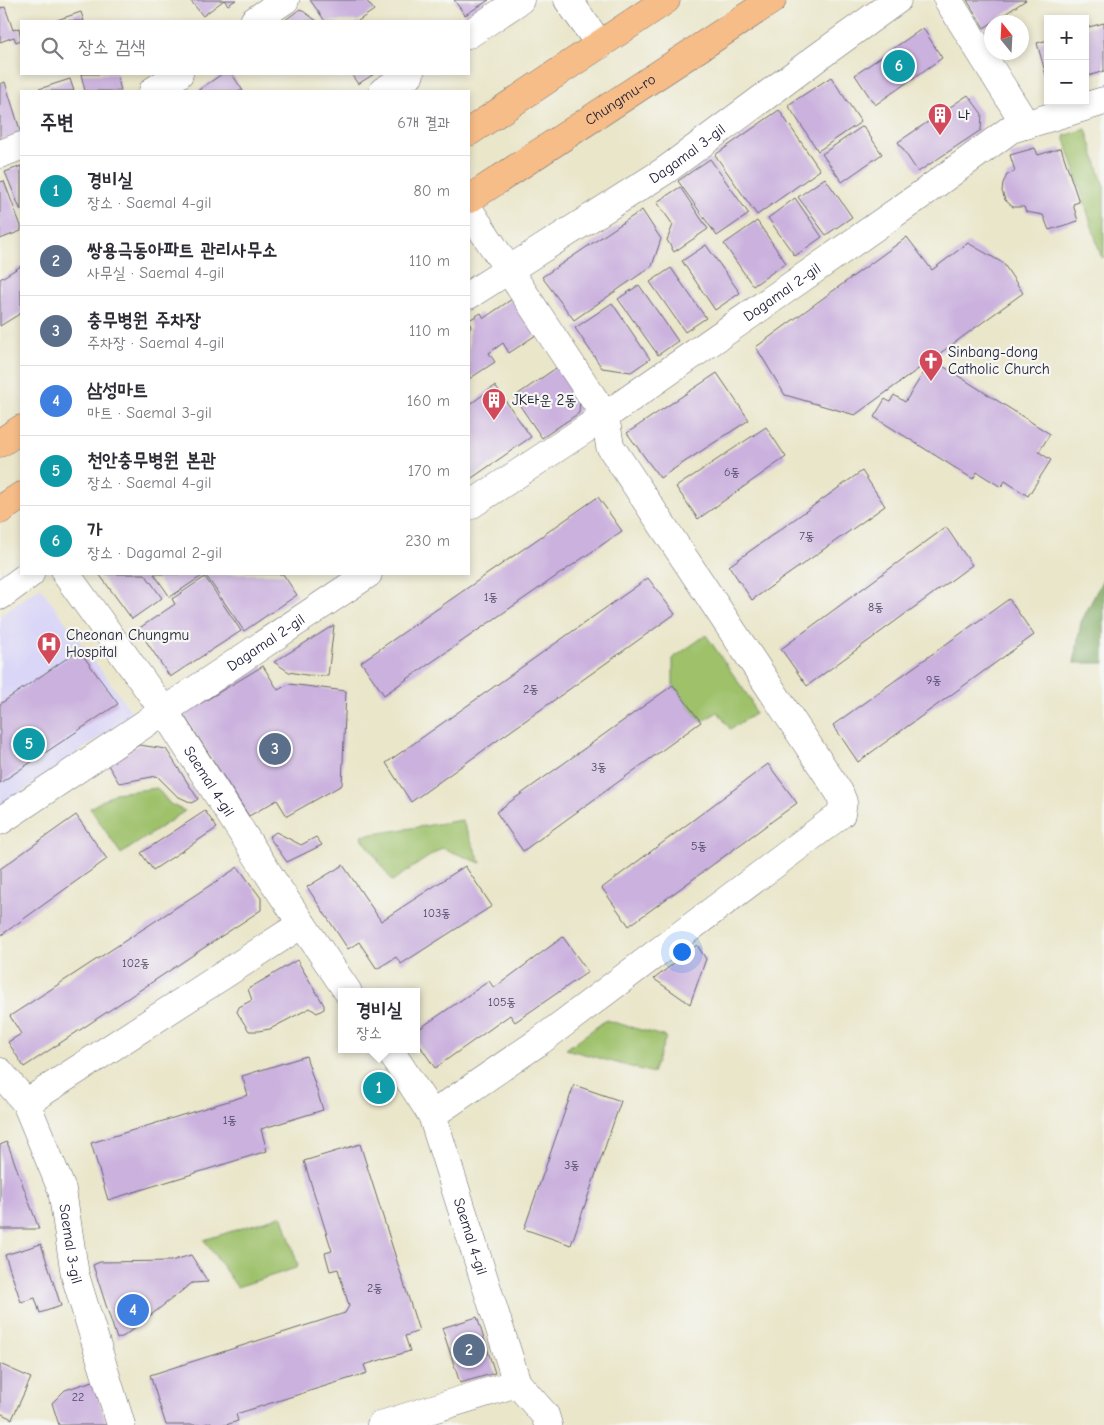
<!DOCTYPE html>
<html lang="ko">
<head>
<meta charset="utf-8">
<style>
  :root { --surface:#fff; --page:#f2f2f3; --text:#2b2b33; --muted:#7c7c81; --line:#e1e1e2; --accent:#0f766e }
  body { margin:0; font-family:"Comic Neue","Poor Story",sans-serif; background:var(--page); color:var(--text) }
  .controls { position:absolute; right:15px; top:15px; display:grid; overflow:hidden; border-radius:0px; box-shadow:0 2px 8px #0003 }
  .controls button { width:45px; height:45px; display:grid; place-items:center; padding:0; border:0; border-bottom:1px solid var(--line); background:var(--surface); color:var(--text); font:25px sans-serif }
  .compass { position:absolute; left:984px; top:15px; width:45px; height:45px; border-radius:50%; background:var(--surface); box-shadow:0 2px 8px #0003; rotate:342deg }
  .you { position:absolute; left:681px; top:951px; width:18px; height:18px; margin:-12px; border:4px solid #fff; border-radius:50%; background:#1a73e8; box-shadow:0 0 0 8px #1a73e833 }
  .badge { display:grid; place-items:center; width:32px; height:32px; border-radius:50%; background:var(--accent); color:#fff; font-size:16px; font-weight:700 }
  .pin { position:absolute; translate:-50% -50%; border:2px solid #fff; box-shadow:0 1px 5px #0006 }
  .popup { position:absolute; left:338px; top:988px; width:82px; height:65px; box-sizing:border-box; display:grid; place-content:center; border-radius:0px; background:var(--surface); filter:drop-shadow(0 1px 4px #0005); font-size:16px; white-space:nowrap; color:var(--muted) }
  .popup b { font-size:19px; color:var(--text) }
  .popup::after { content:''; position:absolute; left:50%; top:100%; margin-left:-10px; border:10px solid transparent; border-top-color:var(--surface) }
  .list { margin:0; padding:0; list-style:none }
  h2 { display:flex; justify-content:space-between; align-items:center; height:65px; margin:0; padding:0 20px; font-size:21px }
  h2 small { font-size:16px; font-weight:400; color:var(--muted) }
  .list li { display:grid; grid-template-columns:32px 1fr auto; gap:15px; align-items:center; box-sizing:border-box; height:70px; padding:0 20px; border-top:1px solid var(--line) }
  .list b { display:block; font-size:19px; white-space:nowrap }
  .list p { margin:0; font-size:16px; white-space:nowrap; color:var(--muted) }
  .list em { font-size:16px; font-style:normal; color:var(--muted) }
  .icon { flex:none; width:28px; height:28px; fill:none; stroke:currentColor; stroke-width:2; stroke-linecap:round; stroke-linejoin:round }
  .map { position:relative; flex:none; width:1104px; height:1425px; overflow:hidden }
  .search { position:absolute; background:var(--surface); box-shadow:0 2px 8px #0003; left:20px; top:20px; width:450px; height:55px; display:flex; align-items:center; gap:12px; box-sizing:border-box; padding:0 18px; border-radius:0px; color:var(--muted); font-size:19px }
  .panel { position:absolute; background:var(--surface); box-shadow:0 2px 8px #0003; left:20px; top:90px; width:450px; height:485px; border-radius:0px }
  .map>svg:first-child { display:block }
</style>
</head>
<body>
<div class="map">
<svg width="1104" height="1425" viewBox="0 0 1104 1425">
  <rect width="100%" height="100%" fill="#f6f6f2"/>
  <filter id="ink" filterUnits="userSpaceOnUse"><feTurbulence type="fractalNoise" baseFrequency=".02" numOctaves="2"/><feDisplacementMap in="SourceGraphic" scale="10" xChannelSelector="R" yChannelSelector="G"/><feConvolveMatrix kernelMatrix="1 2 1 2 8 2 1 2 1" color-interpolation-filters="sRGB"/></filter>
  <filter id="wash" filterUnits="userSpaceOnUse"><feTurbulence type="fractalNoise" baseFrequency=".0096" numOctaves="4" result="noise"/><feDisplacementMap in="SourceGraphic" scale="20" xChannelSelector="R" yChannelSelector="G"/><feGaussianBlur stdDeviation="1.12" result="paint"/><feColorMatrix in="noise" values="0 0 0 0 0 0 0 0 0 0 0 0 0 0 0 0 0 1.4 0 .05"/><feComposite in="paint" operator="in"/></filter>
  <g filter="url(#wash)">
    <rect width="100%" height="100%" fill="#eae6ca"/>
    <!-- built -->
    <path fill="#dad6f7" d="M40,587l93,127 -133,93v-191z"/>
    <!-- green -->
    <path fill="#9ec16b" stroke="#607253" d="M1086,129l18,58v71l-3,-2 -37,-120z
      M706,635l44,64 5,15 -25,15 -12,-17 -17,10 -28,-37v-27z
      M157,788l13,16 15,7 -64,43 -31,-46 25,-15z
      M462,820l19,43 -39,-15 -50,33 -31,-45z
      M606,1020l60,17 -13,36 -87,-24z
      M280,1216l3,1 15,49 -2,2 -59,19 -33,-47z"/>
    <!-- forest -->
    <path fill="#7ea75f" stroke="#50644d" d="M1104,577v86h-30l7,-41z"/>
    <g id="blocks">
      <!-- building -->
      <path fill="#cab1de" d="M190,0h46l-8,5 -4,-5 -21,16z
        M310,0h56l8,10 -16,11h-33z
        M454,0h35l-24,15z
        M967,0h59l-42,28z
        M5,7l8,23 6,-2 2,12 -5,2 -2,-5 -14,5v-34z
        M300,9l17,12h-33z
        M81,12l3,9h-30z
        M1104,23v48l-19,6v-49z
        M923,28l19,30 -67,47 -20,-30z
        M1048,40v39h-1l-10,-36z
        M81,74h36l4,17h-36z
        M222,74h10l11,17h-46z
        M351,74h23l-16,10z
        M831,77l30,45 -43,29 -30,-46z
        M70,79l4,12h-41z
        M5,82l16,51 -21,7v-56z
        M968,95l14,19 -1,16 -63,42 -20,-30z
        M779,110l41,60 -63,45 -42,-60z
        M863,126l19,28 -40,28 -20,-28z
        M1035,148l3,7 23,-7 18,54 -6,2 5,17 -29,9 -6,-15 -17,-3 -2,-5h-11l-8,-7 -3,-9 1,-8 4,-8 8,-4 -5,-16z
        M710,159l39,55 -32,22 -39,-55z
        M21,166v45l-16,-39z
        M825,178l27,39 -26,18 -28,-38z
        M4,181l17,45v5l-21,8v-57z
        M680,187l28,42 -34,23 -7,-12 6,-15 -16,-23z
        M795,198l27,39 -27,19 -27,-38z
        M642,210l19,29 -9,27 -78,54 -32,-43z
        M757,221l29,42 -33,23 -29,-42z
        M907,237l25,33 36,-27 35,20 20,30 -168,122 -70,-20 -29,-48z
        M706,245l34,48 -25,17 -33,-49z
        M21,266v47l-21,13v-47z
        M671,268l35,50 -21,14 -35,-50z
        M639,285l39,56 -20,14 -40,-56z
        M512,299l24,36 -27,18 -6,-10 -14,10 6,9 -26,17v-50l2,-1 -2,-8 12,-7 3,5z
        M612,303l38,56 -19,13 -29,-4 -27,-40z
        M938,363l112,71 -11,18 12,8 -23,36 -23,-15 -4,6 -24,-15 -4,7 -99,-62 11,-18 5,3 4,-7 11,7 21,-33 5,4z
        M559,366l21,32 -1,15 -37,25 -28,-41z
        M717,373l32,47 -89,58 -33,-45z
        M495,386l36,51 -62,43v-75z
        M766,427l20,30 -88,62 -22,-32z
        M862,471l23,35 -133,94 -23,-34z
        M598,497l24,34 -238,164 -23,-33z
        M946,527l26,38 -165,121 -26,-37z
        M99,574h46l17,24 -30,21z
        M154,574h51l-35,23z
        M205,574h78l14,21 -53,36z
        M205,577l36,54 -71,46 -32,-48 37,-25 -3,-5z
        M648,578l27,36 -264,188 -25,-39z
        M1009,599l25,36 -176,127 -25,-37z
        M334,625l-6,51 -22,-1 -17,-3 -15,-10z
        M79,650l39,54 -118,79v-79z
        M263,666l15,24 11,-6 57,7 -4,94 -55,31 -10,-16 -28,16 -66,-102z
        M673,685l28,37 -178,129 -27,-39z
        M139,745l27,4 32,50 -6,4 -15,-7 -20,-20 -38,7 -11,-18z
        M768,764l29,39 -168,123 -27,-38z
        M205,811l12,17 -64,42 -12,-17z
        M76,815l31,44 -107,77v-67z
        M276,832l25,13 15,-8 6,8 -35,17 -18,-25z
        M343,865l38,56 84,-55 27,40 -91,58 -5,-7 -19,12 -18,-27 -11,7 -41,-62z
        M238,867l23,31v12l-237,157 -16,-25 13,-8 -11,-18z
        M563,937l25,35 -73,50 -5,-7 -75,53 -19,-28v-9l73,-50 5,7z
        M697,945l9,14 -16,45 -36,-25z
        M297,960l27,45v4l-7,4 -7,-5 -40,21 -12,2h-9l-12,-19 2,-5 13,-7 -4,-11z
        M306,1056l17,54 -62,19 6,22 -159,49 -17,-57 157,-48 -6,-19z
        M379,1075l11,18 -11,7 -11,-17z
        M574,1085l47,16 -50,144 -47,-16z
        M7,1142l32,87h-39v-84z
        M360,1144l59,187 -14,5 5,15 -46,14 3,8 -131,41 2,7 -12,4h-14l-1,-3 -9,3h-36l-16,-50 195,-62 4,-7 -11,-37 -8,2 -5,-18 7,-2 -28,-90z
        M41,1244l20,62 -21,7 -5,-15 -14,4 -16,-47z
        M191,1255l17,27 -16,1 -68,53 -7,3 -24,-74 7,-3 71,-1z
        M477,1317l18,56 -35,10 -18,-55z
        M0,1364l31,14 -19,41 -12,-6z
        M93,1381l14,44h-48l-7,-22 13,-13z"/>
    </g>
  </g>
  <g filter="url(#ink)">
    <use href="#blocks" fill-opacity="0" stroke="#68676d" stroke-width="1"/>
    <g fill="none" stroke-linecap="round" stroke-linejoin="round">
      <defs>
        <g id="minor">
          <path d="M568,0l32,45"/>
          <path d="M948,0l78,125"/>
          <path d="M254,21l31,-21"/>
          <path d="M469,34l51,-34"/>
          <path d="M153,91l26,-17"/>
          <path d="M383,91l27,-17"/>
          <path d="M0,154l21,-8"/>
          <path id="s1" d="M469,295l197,-125 152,-113 79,-57"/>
          <path id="s2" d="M469,506l136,-90 313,-219 93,-68 93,-28"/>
          <path id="s3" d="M66,574l98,137 111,173 73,108"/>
          <path d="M0,596l30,-22"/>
          <path id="s4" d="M0,821l368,-247"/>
          <path id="s5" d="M389,1049l43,66 85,268 28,32 3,10"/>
          <path id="s6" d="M0,1072l26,31 36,87 13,85 46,150"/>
          <path d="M26,1103l276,-179"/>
          <path d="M432,1115l108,-74 301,-227 2,-12 -4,-10 -229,-346 -5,-30 -136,-206"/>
          <path d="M381,1425l136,-42"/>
        </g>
        <g id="major">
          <path d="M469,132l197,-132"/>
          <path id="s7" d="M469,199l303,-199"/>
          <path d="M0,443l21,-14"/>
          <path d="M0,510l21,-14"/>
        </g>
      </defs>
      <!-- minor casing -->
      <use href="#minor" stroke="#68676d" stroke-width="29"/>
      <!-- major casing -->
      <use href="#major" stroke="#68676d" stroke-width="29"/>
      <!-- minor -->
      <use href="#minor" stroke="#fff" stroke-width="28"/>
      <!-- major -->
      <use href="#major" stroke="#f7bd88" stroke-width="28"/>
    </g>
  </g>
  <!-- icons -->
  <defs>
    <symbol id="building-pin" viewBox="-11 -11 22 30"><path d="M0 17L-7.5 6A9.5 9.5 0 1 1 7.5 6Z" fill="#d1495b" stroke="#f6f6f2"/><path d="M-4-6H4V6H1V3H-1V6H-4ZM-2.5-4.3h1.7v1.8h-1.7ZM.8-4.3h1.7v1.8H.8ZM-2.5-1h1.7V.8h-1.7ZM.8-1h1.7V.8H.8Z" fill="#fff"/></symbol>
    <symbol id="church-pin" viewBox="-11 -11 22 30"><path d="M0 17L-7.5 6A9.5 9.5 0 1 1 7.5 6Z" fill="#d1495b" stroke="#f6f6f2"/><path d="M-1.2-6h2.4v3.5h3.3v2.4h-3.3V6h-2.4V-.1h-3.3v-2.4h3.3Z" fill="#fff"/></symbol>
    <symbol id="hospital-pin" viewBox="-11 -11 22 30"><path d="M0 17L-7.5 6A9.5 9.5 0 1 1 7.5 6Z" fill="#d1495b" stroke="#f6f6f2"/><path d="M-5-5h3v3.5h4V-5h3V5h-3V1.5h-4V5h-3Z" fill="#fff"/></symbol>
  </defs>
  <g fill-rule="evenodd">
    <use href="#building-pin" x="926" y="101" width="28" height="38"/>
    <use href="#church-pin" x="917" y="347" width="28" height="38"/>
    <use href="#building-pin" x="480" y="386" width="28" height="38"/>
    <use href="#hospital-pin" x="35" y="630" width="28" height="38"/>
  </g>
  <g text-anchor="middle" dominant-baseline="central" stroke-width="4.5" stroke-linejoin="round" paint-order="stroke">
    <!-- number labels -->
    <g font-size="12" fill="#4c4664">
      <text x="732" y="472">6동</text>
      <text x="807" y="536">7동</text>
      <text x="491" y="597">1동</text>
      <text x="876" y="607">8동</text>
      <text x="934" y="680">9동</text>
      <text x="531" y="689">2동</text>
      <text x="599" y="767">3동</text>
      <text x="699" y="846">5동</text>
      <text x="437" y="913">103동</text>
      <text x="136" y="963">102동</text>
      <text x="502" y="1002">105동</text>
      <text x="230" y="1120">1동</text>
      <text x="572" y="1165">3동</text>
      <text x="375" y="1288">2동</text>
      <text x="78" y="1397">22</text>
    </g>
    <!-- street labels -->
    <g font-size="15" fill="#22223b" stroke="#f6f6f2">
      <text stroke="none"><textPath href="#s7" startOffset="181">Chungmu-ro</textPath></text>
      <text stroke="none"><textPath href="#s1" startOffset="260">Dagamal 3-gil</textPath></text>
      <text stroke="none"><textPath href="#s2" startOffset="379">Dagamal 2-gil</textPath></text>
      <text stroke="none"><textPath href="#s4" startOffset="320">Dagamal 2-gil</textPath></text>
      <text stroke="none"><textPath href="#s3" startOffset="252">Saemal 4-gil</textPath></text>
      <text stroke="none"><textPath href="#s5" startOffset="206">Saemal 4-gil</textPath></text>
      <text stroke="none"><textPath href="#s6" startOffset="189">Saemal 3-gil</textPath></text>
    </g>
    <!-- poi labels -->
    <g font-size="15" fill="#22223b" stroke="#f6f6f2" text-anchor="start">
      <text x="958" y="115">나</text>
      <text x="948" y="352">Sinbang-dong<tspan x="948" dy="17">Catholic Church</tspan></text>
      <text x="512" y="400">JK타운 2동</text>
      <text x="66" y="635">Cheonan Chungmu<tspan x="66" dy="17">Hospital</tspan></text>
    </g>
  </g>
</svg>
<div class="controls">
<button>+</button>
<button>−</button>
</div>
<svg class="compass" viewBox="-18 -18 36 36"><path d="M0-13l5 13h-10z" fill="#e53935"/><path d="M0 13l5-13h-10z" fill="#7c7c81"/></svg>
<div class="you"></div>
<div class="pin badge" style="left:379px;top:1088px;background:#0f9aa8">1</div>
<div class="popup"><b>경비실</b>장소</div>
<div class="pin badge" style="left:469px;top:1350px;background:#5c6f8a">2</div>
<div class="pin badge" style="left:275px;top:749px;background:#5c6f8a">3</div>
<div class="pin badge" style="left:133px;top:1310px;background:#3f7fe0">4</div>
<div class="pin badge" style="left:29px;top:744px;background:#0f9aa8">5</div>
<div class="pin badge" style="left:899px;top:66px;background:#0f9aa8">6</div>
<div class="search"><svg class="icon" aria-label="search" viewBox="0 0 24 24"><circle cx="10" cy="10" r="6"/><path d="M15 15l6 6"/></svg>장소 검색</div>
<section class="panel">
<h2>주변<small>6개 결과</small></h2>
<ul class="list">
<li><span class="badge" style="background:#0f9aa8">1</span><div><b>경비실</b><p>장소 · Saemal 4-gil</p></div><em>80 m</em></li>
<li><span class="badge" style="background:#5c6f8a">2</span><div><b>쌍용극동아파트 관리사무소</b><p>사무실 · Saemal 4-gil</p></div><em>110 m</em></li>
<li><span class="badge" style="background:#5c6f8a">3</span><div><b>충무병원 주차장</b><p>주차장 · Saemal 4-gil</p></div><em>110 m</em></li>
<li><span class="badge" style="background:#3f7fe0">4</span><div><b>삼성마트</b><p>마트 · Saemal 3-gil</p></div><em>160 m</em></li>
<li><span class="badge" style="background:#0f9aa8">5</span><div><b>천안충무병원 본관</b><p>장소 · Saemal 4-gil</p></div><em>170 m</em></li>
<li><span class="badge" style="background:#0f9aa8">6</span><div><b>가</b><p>장소 · Dagamal 2-gil</p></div><em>230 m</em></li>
</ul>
</section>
</div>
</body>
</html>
